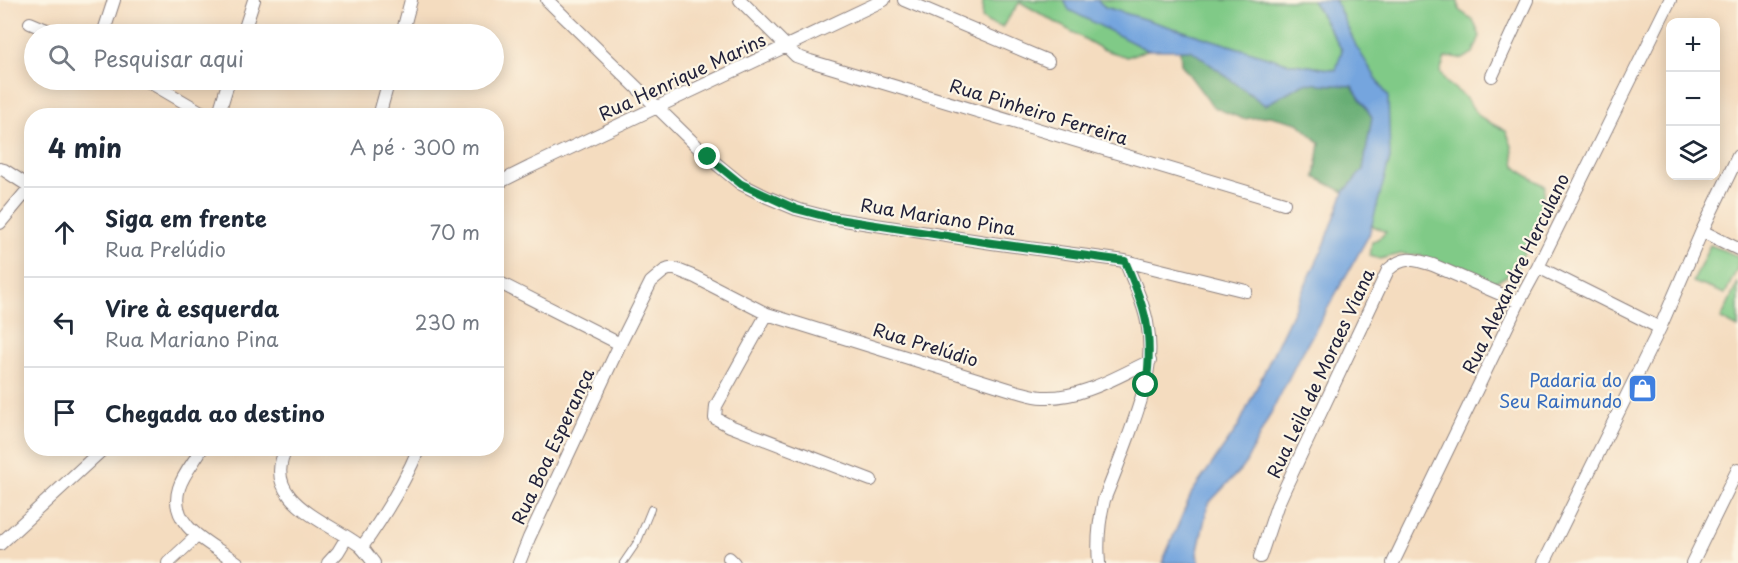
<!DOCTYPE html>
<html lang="pt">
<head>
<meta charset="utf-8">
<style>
  :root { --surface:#fff; --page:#f2f2f3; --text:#1f2937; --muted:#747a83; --line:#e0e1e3 }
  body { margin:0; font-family:"Playpen Sans",sans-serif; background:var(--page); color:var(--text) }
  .controls { position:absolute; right:18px; top:18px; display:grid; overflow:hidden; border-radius:12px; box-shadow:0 3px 15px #0003 }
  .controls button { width:54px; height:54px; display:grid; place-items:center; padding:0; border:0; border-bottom:2px solid var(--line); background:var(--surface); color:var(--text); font:30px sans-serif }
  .stop { position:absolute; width:18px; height:18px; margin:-14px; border:4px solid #0b8043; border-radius:50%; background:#fff }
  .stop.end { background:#0b8043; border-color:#fff; box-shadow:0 2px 6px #0008 }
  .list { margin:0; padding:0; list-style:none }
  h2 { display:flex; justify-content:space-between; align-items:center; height:78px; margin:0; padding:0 24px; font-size:26px }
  h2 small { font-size:20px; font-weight:400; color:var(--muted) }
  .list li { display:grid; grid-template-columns:39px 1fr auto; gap:18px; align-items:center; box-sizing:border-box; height:90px; padding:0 24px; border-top:2px solid var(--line) }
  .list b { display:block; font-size:22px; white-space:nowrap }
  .list p { margin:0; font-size:20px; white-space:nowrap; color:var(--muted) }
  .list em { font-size:20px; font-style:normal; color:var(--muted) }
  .icon { flex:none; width:33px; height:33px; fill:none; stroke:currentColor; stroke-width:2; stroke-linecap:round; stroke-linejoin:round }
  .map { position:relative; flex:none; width:1738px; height:563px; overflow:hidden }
  .search { position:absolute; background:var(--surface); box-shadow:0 3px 15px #0003; left:24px; top:24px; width:480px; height:66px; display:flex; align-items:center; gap:15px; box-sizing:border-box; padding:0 21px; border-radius:33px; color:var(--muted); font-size:22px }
  .panel { position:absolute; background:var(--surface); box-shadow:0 3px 15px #0003; left:24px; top:108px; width:480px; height:348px; border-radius:24px }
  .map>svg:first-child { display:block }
</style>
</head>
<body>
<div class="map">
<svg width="1738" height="563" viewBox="0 0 1738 563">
  <rect width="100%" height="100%" fill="#fcf5e5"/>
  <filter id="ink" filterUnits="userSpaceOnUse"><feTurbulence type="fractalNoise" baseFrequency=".0167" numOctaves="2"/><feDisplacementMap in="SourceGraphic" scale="12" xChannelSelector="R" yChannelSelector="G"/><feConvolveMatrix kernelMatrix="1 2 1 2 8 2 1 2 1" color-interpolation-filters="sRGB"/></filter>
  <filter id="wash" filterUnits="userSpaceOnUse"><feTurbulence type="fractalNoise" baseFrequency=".008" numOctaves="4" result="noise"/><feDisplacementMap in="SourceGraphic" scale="24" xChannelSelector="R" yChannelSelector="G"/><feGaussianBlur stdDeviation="1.35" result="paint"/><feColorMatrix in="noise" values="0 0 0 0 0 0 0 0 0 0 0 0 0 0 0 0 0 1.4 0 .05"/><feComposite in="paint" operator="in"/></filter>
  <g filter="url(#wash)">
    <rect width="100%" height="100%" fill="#f4dcbf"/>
    <!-- green -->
    <path fill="#80ca87" stroke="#517661" stroke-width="1.5" d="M983,0h81l6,10 77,40 -20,7 -25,-8 -82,-47 -18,25 -13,-4 -7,-5z
      M1097,0h215l30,50 -5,20 -50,-7 -182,-56z
      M1335,0h123l1,10 14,10 7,16 -7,17 -10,6 -9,-2 -9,1 -5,14 6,10 18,14 14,19 9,6 19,10 6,15 3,20 8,7 22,13 -4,28 -22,50 -6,9 -18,9h-13l-61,-26 -20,-2 -21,5 -10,-3 2,-14 9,-5 5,-5 -15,-7 19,-67 -34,-112z
      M1710,245l28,11v11l-13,27 -32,-12z
      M1738,282v46l-17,-9z"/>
    <!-- forest -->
    <path fill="#68ae74" stroke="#456858" stroke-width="1.5" d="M1180,50h11l74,55 39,-22 48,3 20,31 -9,53 -19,22 -29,-15 5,-34 -22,-20 -28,-7 -27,3 -30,-12 -32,-43z"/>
    <!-- water -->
    <path fill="#74a5de" stroke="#4b648c" stroke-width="1.5" d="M1064,0h33l8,7 182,56 49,7 6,-20 -30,-50h23l21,46 32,51 2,61 -21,77 -73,129 -52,102 -36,38 -11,51 3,8h-38l30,-71 46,-65 86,-181 20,-54 19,-22 9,-53 -20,-31 -48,-3 -39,22 -74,-55h-44l-78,-40z"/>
  </g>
  <g filter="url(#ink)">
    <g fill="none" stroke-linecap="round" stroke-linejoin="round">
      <defs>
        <path id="lane" d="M623,563l15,-22 13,-32"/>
        <path id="street" d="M547,0l161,157 33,27 26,13 29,12 35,9 161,25 133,18 121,30
          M740,0l56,56 14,5 474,142
          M904,0l144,61
          M30,23l26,11
          M103,34l11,-34
          M243,34l11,-34
          M402,34l9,-34
          M1492,76l35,-76
          M146,80l55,32 13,4
          M218,116l11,-36
          M379,116l10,-36
          M0,169l4,1 28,18
          M496,184l34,-17 354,-167
          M0,223l30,-36
          M1702,231l36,18
          M1538,267l122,61
          M496,281l124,63
          M767,314l-51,92 -1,12 15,8 141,54
          M202,448c-7,13 -19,26 -23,40 -12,39 35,57 59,75
          M287,448c-29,51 40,73 72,97 6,5 10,12 15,18
          M0,544l104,-96
          M362,547c22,-31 42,-63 57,-99
          M1260,557l17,-51 9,-20 102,-216c16,-15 26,-11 45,-5l86,37
          M729,558l5,5
          M168,563l29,-27
          M328,563l10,-11 9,-15
          M519,563l10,-25 91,-194 31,-62 13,-11 5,-2h6l20,8 72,37 248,77c9,2 19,6 28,6 38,2 73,-20 107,-36
          M1099,563c-2,-22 0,-42 5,-63 9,-22 17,-43 25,-65 14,-39 26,-71 18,-113 -4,-21 -14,-41 -22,-61
          M1393,563l126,-261 19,-35 132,-267
          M1544,563l116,-235 42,-97 36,-75
          M1692,563l46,-94"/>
      </defs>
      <!-- lane casing -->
      <use href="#lane" stroke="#8b7f7d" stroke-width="8"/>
      <!-- street casing -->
      <use href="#street" stroke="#8b7f7d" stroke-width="14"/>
      <!-- lane -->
      <use href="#lane" stroke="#fff" stroke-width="6"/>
      <!-- street -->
      <use href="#street" stroke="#fff" stroke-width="12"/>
    </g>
  </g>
  <g fill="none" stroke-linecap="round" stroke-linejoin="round" filter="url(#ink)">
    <!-- route -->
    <path stroke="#0b8043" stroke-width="8" d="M708,157l33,27 55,25 35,9 38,6 123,19 133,18c20,47 29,72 21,124"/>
  </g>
  <!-- icons -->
  <defs>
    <symbol id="shop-square" viewBox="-11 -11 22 22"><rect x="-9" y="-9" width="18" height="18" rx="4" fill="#3f7fe0" stroke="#fcf5e5"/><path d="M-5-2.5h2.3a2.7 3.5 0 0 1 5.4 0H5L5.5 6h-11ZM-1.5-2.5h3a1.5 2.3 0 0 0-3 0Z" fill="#fff"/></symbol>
  </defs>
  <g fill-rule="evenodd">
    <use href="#shop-square" x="1626" y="372" width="33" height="33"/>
  </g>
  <g text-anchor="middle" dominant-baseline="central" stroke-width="4.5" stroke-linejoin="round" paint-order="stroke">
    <!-- street labels -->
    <g font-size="18" fill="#22223b" stroke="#fcf5e5">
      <text transform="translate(682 76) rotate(-25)">Rua Henrique Marins</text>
      <text transform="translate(1039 111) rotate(17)">Rua Pinheiro Ferreira</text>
      <text transform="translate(938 216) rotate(9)">Rua Mariano Pina</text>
      <text transform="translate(1515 273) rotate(-64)">Rua Alexandre Herculano</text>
      <text transform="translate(926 344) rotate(17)">Rua Prelúdio</text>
      <text transform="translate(1320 373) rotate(-65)">Rua Leila de Moraes Viana</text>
      <text transform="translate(552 446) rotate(-65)">Rua Boa Esperança</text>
    </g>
    <!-- shop labels -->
    <g font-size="18" fill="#366cbe" stroke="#fcf5e5" text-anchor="end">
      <text x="1622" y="379">Padaria do<tspan x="1622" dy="21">Seu Raimundo</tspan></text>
    </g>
  </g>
</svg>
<div class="controls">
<button>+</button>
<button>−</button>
<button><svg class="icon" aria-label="layers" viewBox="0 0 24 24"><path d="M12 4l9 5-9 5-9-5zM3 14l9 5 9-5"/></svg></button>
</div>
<div class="stop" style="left:1146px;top:385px"></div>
<div class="stop end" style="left:708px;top:157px"></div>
<div class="search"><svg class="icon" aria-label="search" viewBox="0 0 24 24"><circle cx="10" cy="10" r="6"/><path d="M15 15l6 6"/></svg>Pesquisar aqui</div>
<section class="panel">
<h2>4 min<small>A pé · 300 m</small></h2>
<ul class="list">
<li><svg class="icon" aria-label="ahead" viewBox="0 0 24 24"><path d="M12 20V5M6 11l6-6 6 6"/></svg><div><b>Siga em frente</b><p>Rua Prelúdio</p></div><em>70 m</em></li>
<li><svg class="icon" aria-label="left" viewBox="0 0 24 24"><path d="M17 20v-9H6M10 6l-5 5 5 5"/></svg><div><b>Vire à esquerda</b><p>Rua Mariano Pina</p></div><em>230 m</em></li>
<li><svg class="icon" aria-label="arrive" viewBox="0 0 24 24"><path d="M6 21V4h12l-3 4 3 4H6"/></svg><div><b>Chegada ao destino</b></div></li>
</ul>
</section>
</div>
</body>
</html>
